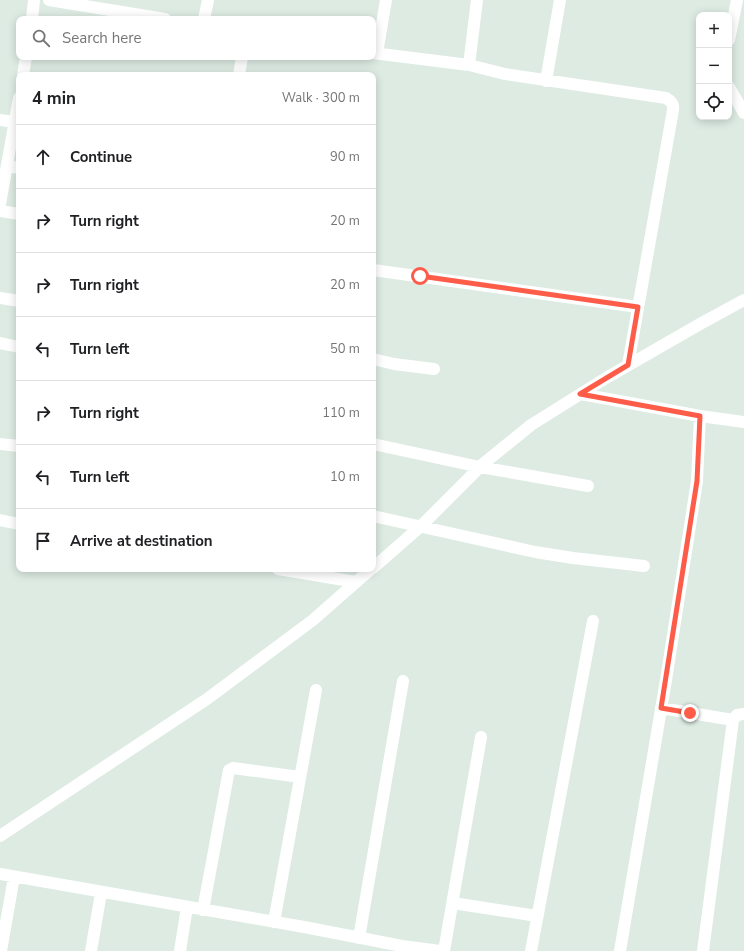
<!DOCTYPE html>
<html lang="en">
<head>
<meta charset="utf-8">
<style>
  :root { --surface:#fff; --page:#f2f2f2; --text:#202124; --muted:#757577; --line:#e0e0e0 }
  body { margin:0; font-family:"Nunito Sans",sans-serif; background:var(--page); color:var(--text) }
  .controls { position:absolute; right:12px; top:12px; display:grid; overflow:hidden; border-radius:8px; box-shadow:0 2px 10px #0003 }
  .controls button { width:36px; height:36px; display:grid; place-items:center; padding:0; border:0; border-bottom:1px solid var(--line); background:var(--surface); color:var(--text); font:20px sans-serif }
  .stop { position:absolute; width:12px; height:12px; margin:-9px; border:3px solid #fd5c49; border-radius:50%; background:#fff }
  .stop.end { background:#fd5c49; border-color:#fff; box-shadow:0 1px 4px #0008 }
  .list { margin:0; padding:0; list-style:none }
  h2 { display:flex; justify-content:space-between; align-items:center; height:52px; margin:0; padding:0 16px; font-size:17px }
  h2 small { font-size:13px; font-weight:400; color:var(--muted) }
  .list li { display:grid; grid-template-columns:26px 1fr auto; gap:12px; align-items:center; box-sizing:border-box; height:64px; padding:0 16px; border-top:1px solid var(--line) }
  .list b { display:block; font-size:15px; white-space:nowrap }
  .list em { font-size:13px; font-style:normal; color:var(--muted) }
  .icon { flex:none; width:22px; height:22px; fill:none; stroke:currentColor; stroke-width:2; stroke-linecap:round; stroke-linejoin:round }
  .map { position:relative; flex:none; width:744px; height:951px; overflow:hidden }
  .search { position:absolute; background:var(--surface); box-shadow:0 2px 10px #0003; left:16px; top:16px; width:360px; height:44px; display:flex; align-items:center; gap:10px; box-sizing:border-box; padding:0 14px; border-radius:8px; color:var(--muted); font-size:15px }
  .panel { position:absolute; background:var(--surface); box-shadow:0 2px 10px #0003; left:16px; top:72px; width:360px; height:500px; border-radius:8px }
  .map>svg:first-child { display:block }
</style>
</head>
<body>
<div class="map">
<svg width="744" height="951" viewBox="0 0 744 951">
  <rect width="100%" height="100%" fill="#ddebe3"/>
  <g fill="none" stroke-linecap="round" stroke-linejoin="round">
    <!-- minor -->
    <path stroke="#fff" stroke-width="12" d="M49,0l116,19
      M32,19l2,-19
      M204,19l4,-19
      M729,40l8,-40
      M373,53l96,12 36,9 161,24c5,3 8,6 7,12l-45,255
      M377,53l9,-53
      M469,65l8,-65
      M23,75l3,-18
      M239,75l3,-18
      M546,81l14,-81
      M729,87l15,26
      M0,120l15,2
      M7,166l12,2
      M0,204l19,-106
      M0,211l19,3
      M373,270l265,37
      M0,298l19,3
      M0,343l19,4
      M373,359l21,5 40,5
      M581,394l119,22 44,6
      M0,444l19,2
      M373,444l107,23 108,19
      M373,516l162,36 38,6 71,8
      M0,520l19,4
      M373,568l48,-42 62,-62 48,-39 75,-47 94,-54 44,-24
      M278,569l78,13
      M661,708l72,12
      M0,836l207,-137 106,-79 58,-51
      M0,874l304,53 98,19 38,5
      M453,903l84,13
      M203,910l26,-140 4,-2 67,9
      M274,922l42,-232
      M359,938l44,-257
      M1,951l13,-74
      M91,951l10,-58
      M180,951l7,-44
      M444,951l37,-214
      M531,951l62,-330
      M620,951l46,-271 31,-199 3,-65
      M703,951l30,-231 4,-5 7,-1"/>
  </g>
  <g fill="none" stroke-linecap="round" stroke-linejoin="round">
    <!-- route -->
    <path stroke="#fd5c49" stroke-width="5" d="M420,276l218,31 -10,58 -48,29 120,22 -3,65 -36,227 29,5"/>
  </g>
</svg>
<div class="controls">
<button>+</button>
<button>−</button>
<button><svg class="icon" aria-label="locate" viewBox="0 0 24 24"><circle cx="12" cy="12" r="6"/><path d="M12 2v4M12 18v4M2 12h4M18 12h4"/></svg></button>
</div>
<div class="stop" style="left:420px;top:276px"></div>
<div class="stop end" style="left:690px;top:713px"></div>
<div class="search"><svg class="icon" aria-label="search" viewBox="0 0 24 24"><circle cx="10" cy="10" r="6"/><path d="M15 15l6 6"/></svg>Search here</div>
<section class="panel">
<h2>4 min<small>Walk · 300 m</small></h2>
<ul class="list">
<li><svg class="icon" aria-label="ahead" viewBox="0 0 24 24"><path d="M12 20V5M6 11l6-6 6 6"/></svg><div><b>Continue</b></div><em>90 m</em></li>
<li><svg class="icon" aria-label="right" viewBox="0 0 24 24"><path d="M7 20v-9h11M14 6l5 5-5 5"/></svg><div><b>Turn right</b></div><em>20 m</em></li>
<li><svg class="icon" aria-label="right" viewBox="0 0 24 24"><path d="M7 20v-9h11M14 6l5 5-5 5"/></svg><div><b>Turn right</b></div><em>20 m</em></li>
<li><svg class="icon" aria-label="left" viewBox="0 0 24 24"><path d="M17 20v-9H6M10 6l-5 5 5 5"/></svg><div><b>Turn left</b></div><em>50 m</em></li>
<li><svg class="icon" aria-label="right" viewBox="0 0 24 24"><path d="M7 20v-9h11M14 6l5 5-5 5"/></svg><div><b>Turn right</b></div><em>110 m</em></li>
<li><svg class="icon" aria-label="left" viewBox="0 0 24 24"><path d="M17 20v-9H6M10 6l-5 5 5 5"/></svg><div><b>Turn left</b></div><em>10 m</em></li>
<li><svg class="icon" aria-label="arrive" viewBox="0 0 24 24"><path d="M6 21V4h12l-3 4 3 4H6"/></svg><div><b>Arrive at destination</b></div></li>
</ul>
</section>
</div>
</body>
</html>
